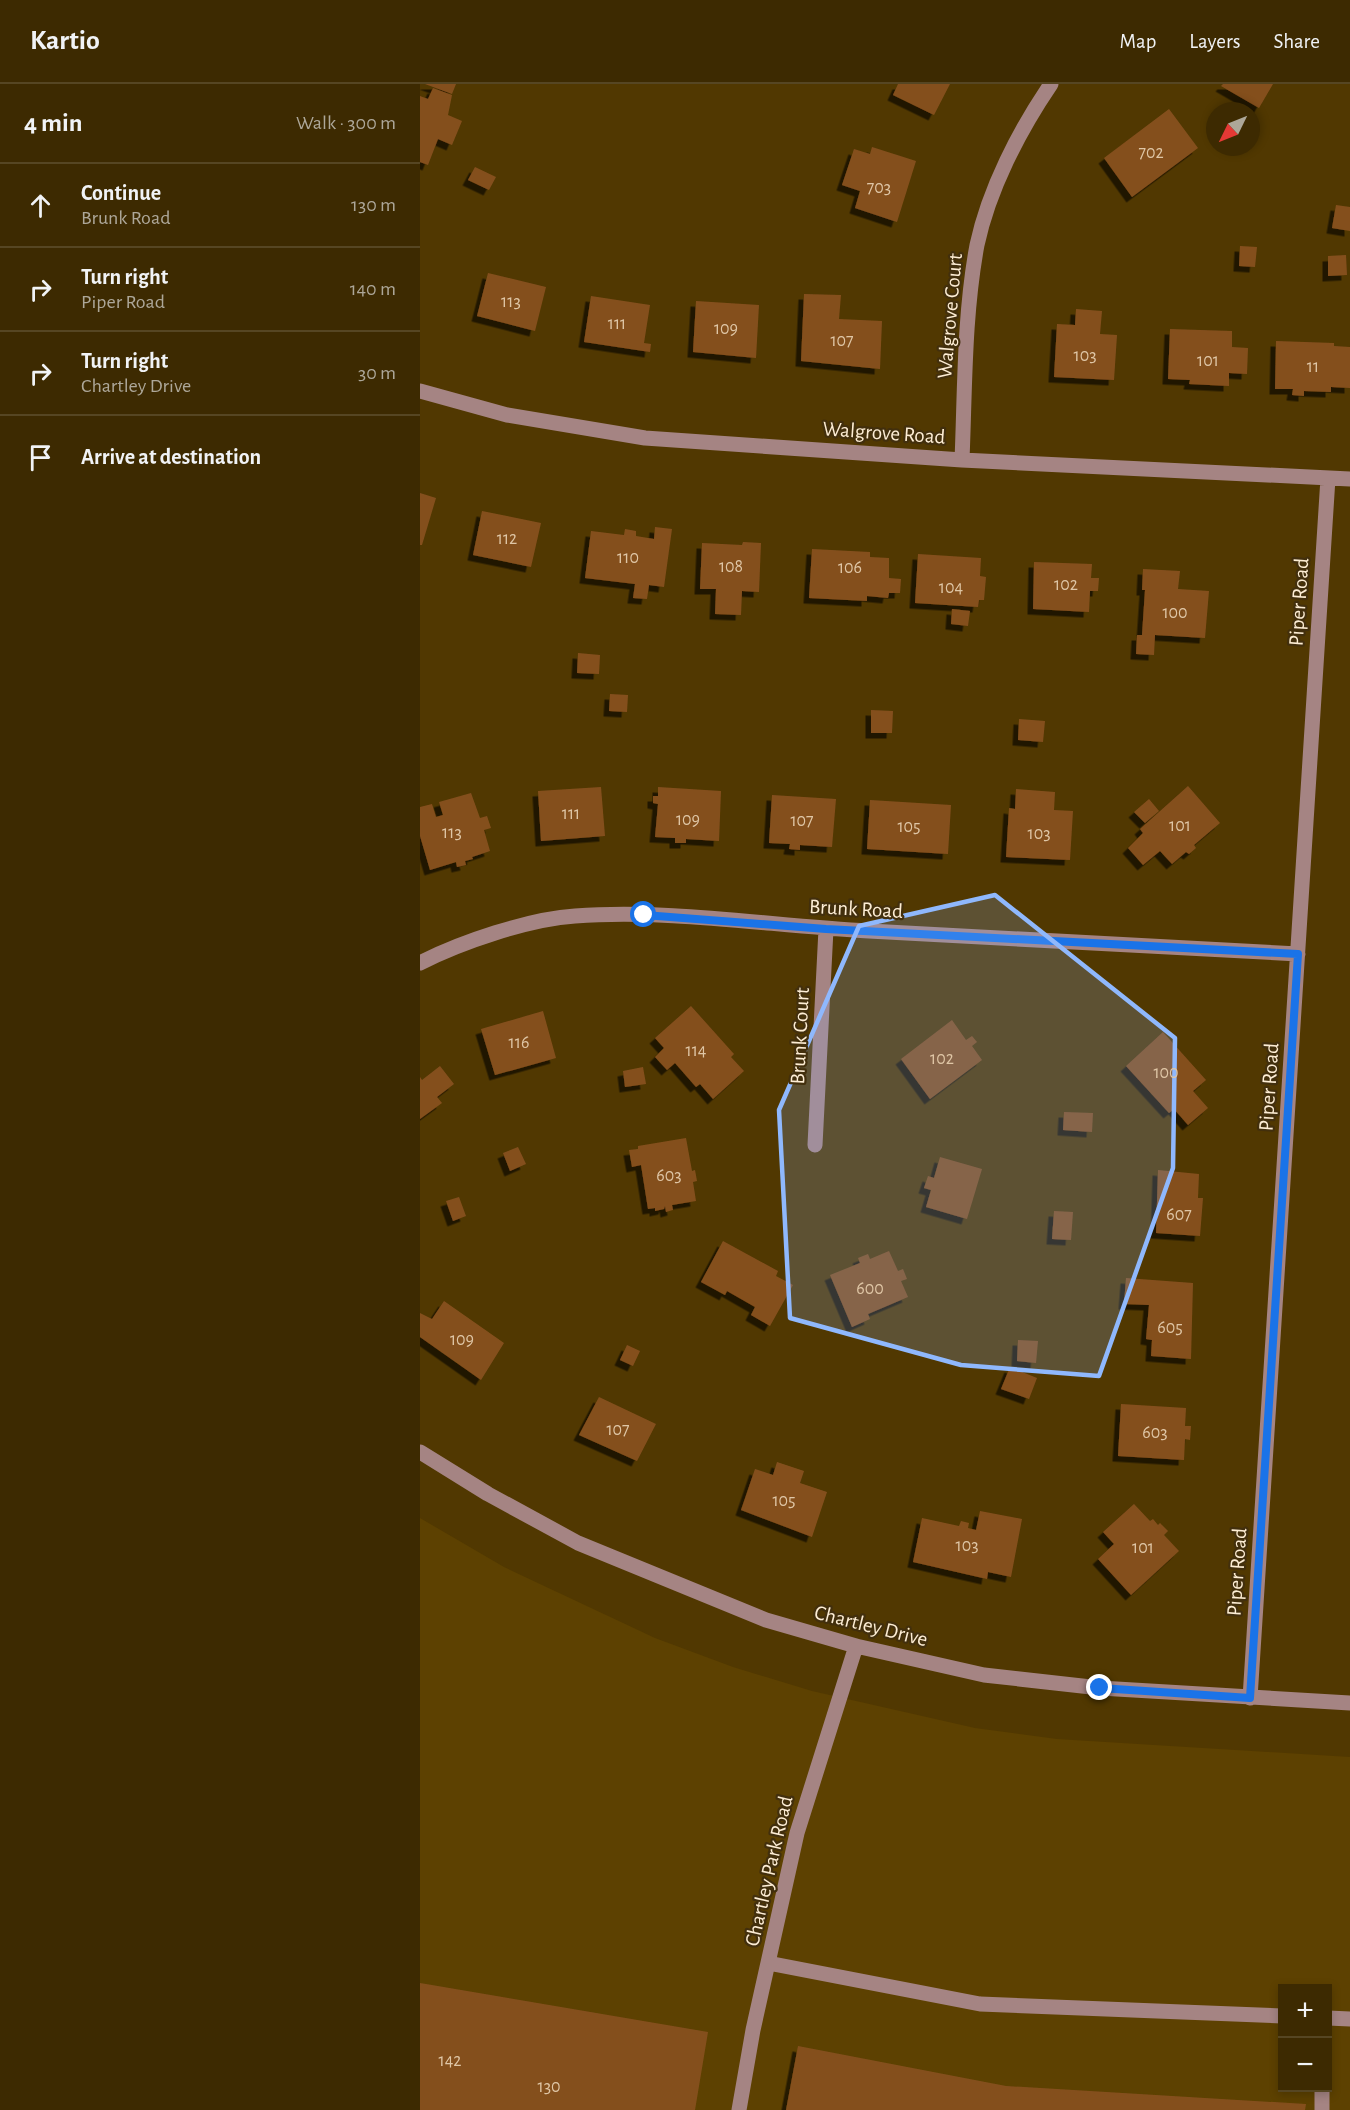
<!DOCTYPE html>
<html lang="en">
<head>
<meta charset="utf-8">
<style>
  :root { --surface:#3d2a01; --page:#44320b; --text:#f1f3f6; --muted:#ada799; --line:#564623 }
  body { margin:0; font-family:"Alegreya Sans",sans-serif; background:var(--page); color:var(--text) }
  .controls { position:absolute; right:18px; bottom:18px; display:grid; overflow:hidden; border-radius:0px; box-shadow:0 3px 9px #0003 }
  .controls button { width:54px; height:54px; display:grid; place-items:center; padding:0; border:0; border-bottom:2px solid var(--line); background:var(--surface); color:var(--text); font:30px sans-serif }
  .compass { position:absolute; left:786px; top:18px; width:54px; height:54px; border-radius:50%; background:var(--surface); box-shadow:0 3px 9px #0003; rotate:227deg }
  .stop { position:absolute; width:18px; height:18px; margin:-14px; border:4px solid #1a73e8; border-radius:50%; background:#fff }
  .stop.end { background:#1a73e8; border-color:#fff; box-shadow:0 2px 6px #0008 }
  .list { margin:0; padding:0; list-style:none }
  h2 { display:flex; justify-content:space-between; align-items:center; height:78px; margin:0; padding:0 24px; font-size:26px }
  h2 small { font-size:20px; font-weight:400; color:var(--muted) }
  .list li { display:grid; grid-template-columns:39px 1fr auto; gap:18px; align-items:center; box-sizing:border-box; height:84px; padding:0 24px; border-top:2px solid var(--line) }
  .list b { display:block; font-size:22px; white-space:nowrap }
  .list p { margin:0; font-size:20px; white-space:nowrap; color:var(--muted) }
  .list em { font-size:20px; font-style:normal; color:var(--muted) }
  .icon { flex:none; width:33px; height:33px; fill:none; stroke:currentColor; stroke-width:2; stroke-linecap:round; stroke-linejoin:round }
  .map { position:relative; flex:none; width:930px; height:2026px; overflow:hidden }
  header { display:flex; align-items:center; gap:36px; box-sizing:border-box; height:84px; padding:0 30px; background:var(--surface); border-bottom:2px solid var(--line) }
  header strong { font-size:28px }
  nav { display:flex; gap:33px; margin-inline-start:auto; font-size:21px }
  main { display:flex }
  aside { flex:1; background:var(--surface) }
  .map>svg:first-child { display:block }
</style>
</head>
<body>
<header>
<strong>Kartio</strong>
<nav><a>Map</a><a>Layers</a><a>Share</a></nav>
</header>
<main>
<aside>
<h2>4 min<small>Walk · 300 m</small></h2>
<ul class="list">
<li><svg class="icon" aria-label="ahead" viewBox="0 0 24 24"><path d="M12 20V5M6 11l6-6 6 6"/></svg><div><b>Continue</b><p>Brunk Road</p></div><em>130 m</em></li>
<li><svg class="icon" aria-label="right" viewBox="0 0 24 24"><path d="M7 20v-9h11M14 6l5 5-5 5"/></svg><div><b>Turn right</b><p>Piper Road</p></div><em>140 m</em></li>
<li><svg class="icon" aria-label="right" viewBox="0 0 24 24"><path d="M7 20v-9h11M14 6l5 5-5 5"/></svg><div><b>Turn right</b><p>Chartley Drive</p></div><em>30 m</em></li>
<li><svg class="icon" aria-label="arrive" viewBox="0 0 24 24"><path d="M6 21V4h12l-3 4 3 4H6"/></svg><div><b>Arrive at destination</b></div></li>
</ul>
</aside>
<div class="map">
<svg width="930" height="2026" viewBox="0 0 930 2026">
  <defs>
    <filter id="shadow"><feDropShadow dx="-5.5" dy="5.5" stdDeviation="0" flood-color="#0009"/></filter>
  </defs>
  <rect width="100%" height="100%" fill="#513801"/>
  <!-- built -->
  <path fill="#5d4101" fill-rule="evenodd" d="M0,1434l84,49 151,71 78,29 79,24 163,37 82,11 293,18v353h-930zM862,1904h46v100h-46z"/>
  <!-- building -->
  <path fill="#844f1e" filter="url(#shadow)" d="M5,0h31l-4,10z
    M478,0h52l-16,31 -41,-20z
    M803,0h50l-14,24 -38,-22z
    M13,4l19,7 -4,20 14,6 -10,24 -14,-6 -10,26 -8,-3v-66l8,3z
    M749,25l29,39 -66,49 -28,-39z
    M452,63l44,14 -19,61 -42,-14 5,-17 -18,-6 12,-36 16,5z
    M55,83l21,10 -7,13 -21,-10z
    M916,121l14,2v24l-18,-3z
    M820,162l17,1 -2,20 -16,-1z
    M926,171l1,20 -19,1v-20z
    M68,189l58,14 -11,44 -58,-15z
    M384,210l37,1 -2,24 43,2 -2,48 -79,-8z
    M171,212l59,9 -6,38 7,1 -1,8 -66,-10z
    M276,217l63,4 -3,53 -63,-6z
    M656,225l26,2 -2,23 17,1 -3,45 -60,-3 3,-53 18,1z
    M750,245l62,2v16l16,1 -1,26 -18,-1v13l-40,-2 1,-4 -22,-1z
    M856,257l58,2v3l16,1v41l-19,-1v5l-27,-1v5l-12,-1 1,-6h-18z
    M0,409l16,5 -14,47h-2z
    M62,427l59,12 -10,44 -58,-12z
    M235,443l17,2 -8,58 -15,-2 -2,14 -14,-1 2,-14 -50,-6 6,-47 33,4 1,-6 11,2v5l18,3z
    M323,458l18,1 -2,49 -17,-1 -1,24 -26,-1 1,-25h-16l2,-46 40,2z
    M392,465l58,3v5l19,1v20l12,1 -1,14h-11l-1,5 -21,-2v5l-58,-3z
    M498,470l63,4 -1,18 6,1 -2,23h-5l-1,7 -63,-4z
    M614,478l58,2 -1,14h8l-1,13h-8l-1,21 -56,-3z
    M723,485l37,2 -2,18 31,2 -4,47 -50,-3 -1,20 -18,-1 1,-19h5l3,-45h-3z
    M532,525l18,2 -2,15 -17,-2z
    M158,569l22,2 -1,19 -22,-1z
    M190,610l18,1 -1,17 -18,-1z
    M451,626l22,1 -1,22h-21z
    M599,635l26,2 -2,21 -25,-2z
    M768,702l32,37 -26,22 2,3 -7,6 -3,-2 -14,12 -12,-13 -17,14 -15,-17 15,-15 -3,-4z
    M181,703l4,49 -64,5 -3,-50z
    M238,703l63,4 -2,50 -33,-2v4h-11v-5l-20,-1 3,-33 -5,-1v-7h5z
    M596,705l39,3 -1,18 19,1 -3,49 -64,-3 3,-49 6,1z
    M51,709l9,25 7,-2 4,12 -7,2 6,21 -18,6 1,2 -8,2 1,4 -9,2 -1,-5 -26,8 -10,-34v-29l12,-3 4,13 7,-2 -4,-13z
    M352,711l64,4 -4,48 -32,-2v5l-11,-1 1,-5 -21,-1z
    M729,715l10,12 -14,12 -11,-11z
    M450,716l81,5 -3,49 -81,-5z
    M271,922l43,48 -3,3 13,14 -31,28 -13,-15 -4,3 -21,-24 -8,7 -12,-13 9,-9 -9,-10z
    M123,927l13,47 -61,17 -14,-46z
    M532,936l14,20 6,-4 5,6 -5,4 10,14 -52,39 -29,-40z
    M743,948l43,48 -13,11 15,17 -20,17 -14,-16 -5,4 -43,-47z
    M20,982l14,18 -17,13 5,6 -22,16v-42l2,3z
    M223,983l3,17 -21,3 -2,-16z
    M644,1028l29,1 -1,19 -29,-2z
    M266,1054l6,33 3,-1 2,11 -4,1 3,19 -24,4 1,5 -7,2 -1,-6 -1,3 -9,2v-3l-7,1 -7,-44 -9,2 -3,-17 9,-1v-3z
    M98,1063l8,17 -16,7 -7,-18z
    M520,1073l42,12 -15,50 -41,-12 5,-17 -7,-2 4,-12 6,2z
    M738,1086l41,4 -1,24h5l-3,38 -44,-3z
    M39,1113l7,19 -13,5 -7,-20z
    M634,1127l19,1 -2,28 -19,-1z
    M303,1157l55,30 -2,5 17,9 -23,41 -19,-11 4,-8 -28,-16 -2,4 -24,-13z
    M469,1167l9,20 5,-2 4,10 -6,2 7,16 -40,17 2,5 -18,8 -22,-52 30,-12 -2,-5 10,-4 2,5z
    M706,1194l67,5 -2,76 -40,-3 1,-16 -6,-1 3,-34 -25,-1z
    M24,1217l60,42 -23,37 -61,-43v-24l12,6z
    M598,1256l20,1 -2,22 -19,-2z
    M207,1261l13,6 -7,15 -13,-6z
    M590,1283l27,11 -8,21 -28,-10z
    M179,1313l57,27 -19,37 -58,-26z
    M701,1320l65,4 -1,18h6l-1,14 -5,-1 -1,21 -66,-4z
    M357,1378l27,9 -4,12 27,9 -15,45 -71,-27 14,-41 18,6z
    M714,1420l16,17 3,-2 5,6 2,-2 8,8 -4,4 15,16 -48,44 -33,-36 16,-15 -11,-12z
    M560,1427l42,8 -11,58 -23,-5 -1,7 -74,-17 9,-44 37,8 2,-5 8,2 -1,5 8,2z
    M0,1899l288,49 -13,78h-275z
    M378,1962l208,40 300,18 -1,6h-519z"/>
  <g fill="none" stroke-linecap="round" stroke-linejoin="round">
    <!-- minor -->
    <path stroke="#a58483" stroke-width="15" d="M0,307l87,24 138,23 317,22 388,19
      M542,376c3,-72 2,-145 15,-215 12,-56 42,-114 74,-161
      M0,879c41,-21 109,-44 155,-47 97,-7 197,10 294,15 143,8 286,16 429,23
      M395,1061l11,-216
      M0,1368l68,42 90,49 188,77 90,26 128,29 116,13 250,15
      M830,1614l78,-1220
      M348,1879l212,41 302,12
      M908,1934l22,1
      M319,2026l14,-80 44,-197 59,-187
      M902,2026v-22"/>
  </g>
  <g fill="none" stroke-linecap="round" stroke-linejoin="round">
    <!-- route -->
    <path stroke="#1a73e8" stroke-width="8" d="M224,831l182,14 472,25 -48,744 -150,-10"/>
  </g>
  <!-- marked area -->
  <path fill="#8fb8fd" fill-opacity="0.2" stroke="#8fb8fd" stroke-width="4.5" stroke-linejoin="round" d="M575,811l180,143 -2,130 -74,208 -138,-11 -171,-47 -11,-208 80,-184z"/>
  <g text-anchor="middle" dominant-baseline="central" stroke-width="4.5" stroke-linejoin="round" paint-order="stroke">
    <!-- number labels -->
    <g font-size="18" fill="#dfc6a6">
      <text x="731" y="69">702</text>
      <text x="459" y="104">703</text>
      <text x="91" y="218">113</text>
      <text x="197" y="240">111</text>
      <text x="306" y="245">109</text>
      <text x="422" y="257">107</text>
      <text x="665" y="272">103</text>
      <text x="788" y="277">101</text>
      <text x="893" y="283">11</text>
      <text x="87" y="455">112</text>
      <text x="208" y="474">110</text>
      <text x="311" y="483">108</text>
      <text x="430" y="484">106</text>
      <text x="646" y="501">102</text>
      <text x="531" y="504">104</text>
      <text x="755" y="529">100</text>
      <text x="151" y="730">111</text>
      <text x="268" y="736">109</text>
      <text x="382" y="737">107</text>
      <text x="760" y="742">101</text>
      <text x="489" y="743">105</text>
      <text x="32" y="749">113</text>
      <text x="619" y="750">103</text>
      <text x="99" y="959">116</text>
      <text x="276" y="967">114</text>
      <text x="522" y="975">102</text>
      <text x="746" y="989">100</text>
      <text x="249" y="1092">603</text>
      <text x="759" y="1131">607</text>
      <text x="450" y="1205">600</text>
      <text x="750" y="1244">605</text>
      <text x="42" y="1256">109</text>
      <text x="198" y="1346">107</text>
      <text x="735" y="1349">603</text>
      <text x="364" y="1417">105</text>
      <text x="547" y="1462">103</text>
      <text x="723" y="1464">101</text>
      <text x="30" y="1977">142</text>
      <text x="129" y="2003">130</text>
    </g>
    <!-- street labels -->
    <g font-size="21" fill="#fdedd4" stroke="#422f0d">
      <text transform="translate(530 232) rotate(-85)">Walgrove Court</text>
      <text transform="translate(464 349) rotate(4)">Walgrove Road</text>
      <text transform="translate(879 518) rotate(-86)">Piper Road</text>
      <text transform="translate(436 825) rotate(3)">Brunk Road</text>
      <text transform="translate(380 952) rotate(-87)">Brunk Court</text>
      <text transform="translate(849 1003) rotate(-86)">Piper Road</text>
      <text transform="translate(817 1488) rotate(-86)">Piper Road</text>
      <text transform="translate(451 1542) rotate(14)">Chartley Drive</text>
      <text transform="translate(349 1787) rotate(-77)">Chartley Park Road</text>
    </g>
  </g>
</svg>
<div class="controls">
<button>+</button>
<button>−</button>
</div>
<svg class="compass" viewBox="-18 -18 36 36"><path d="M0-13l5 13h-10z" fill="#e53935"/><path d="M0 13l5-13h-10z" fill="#ada799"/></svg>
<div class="stop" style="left:224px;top:831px"></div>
<div class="stop end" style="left:680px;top:1604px"></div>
</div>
</main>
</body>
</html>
